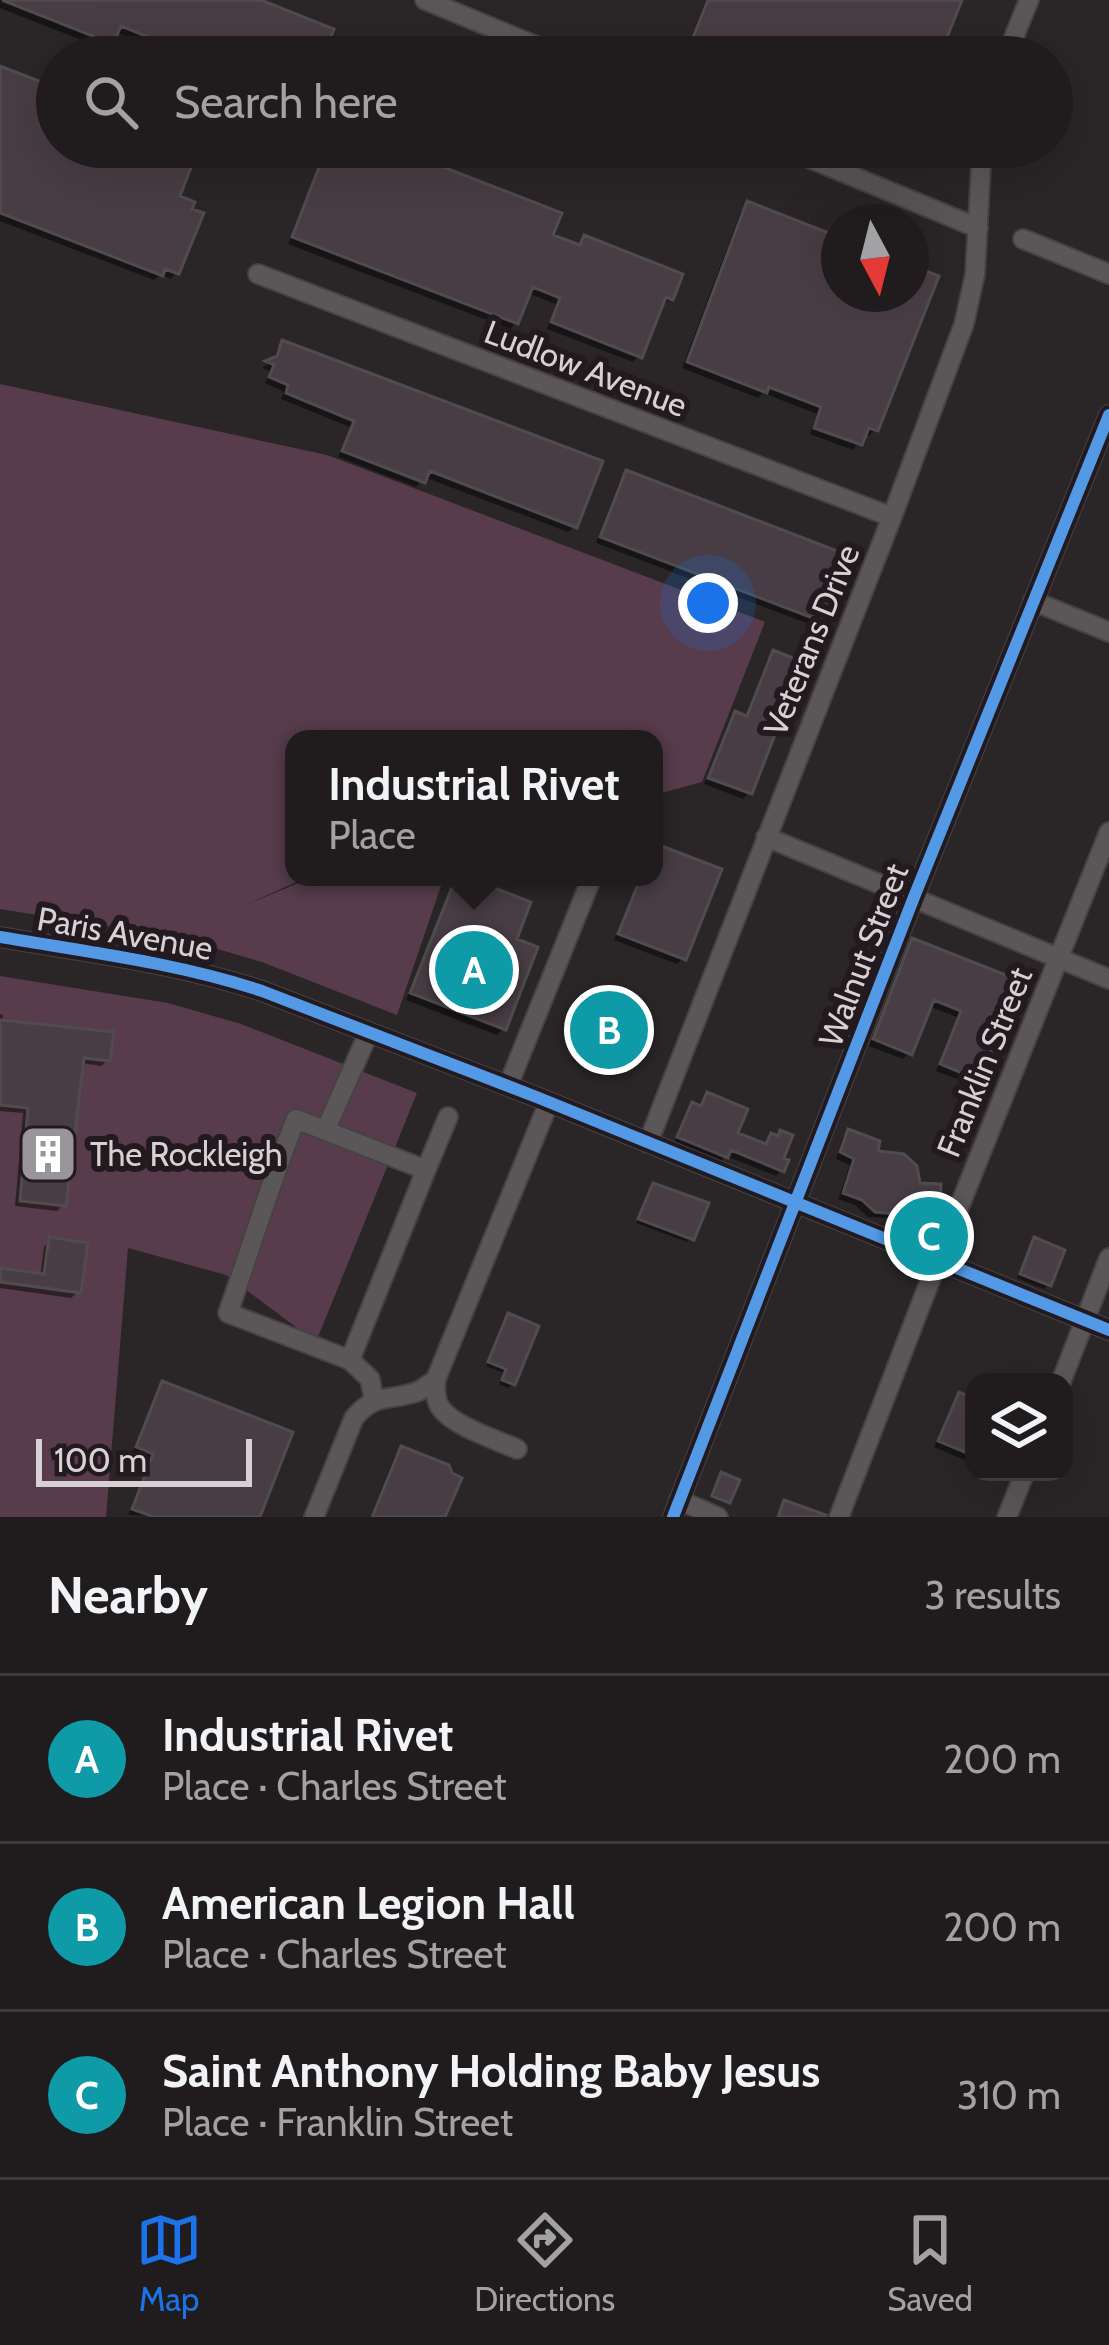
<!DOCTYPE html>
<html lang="en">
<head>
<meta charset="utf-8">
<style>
  :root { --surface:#201c1e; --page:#282527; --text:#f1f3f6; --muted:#a2a1a4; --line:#3d3a3c; --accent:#1a73e8 }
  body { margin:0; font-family:Cabin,sans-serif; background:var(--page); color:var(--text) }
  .controls { position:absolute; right:36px; bottom:36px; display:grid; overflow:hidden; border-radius:24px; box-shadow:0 12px 48px #0002 }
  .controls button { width:108px; height:108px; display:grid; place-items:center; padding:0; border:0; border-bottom:3px solid var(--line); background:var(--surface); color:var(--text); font:60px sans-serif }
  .compass { position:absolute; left:821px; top:204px; width:108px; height:108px; border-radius:50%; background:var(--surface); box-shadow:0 12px 48px #0002; rotate:173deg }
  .scale { position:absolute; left:36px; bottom:30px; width:216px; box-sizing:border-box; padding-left:12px; border:6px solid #d7d1d4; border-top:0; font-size:33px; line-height:42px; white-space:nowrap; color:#d7d1d4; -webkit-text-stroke:9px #231a1f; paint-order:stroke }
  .you { position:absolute; left:708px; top:603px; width:42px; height:42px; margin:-30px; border:9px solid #fff; border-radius:50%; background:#1a73e8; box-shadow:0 0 0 18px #1a73e833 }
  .badge { display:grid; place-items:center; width:78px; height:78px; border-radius:50%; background:var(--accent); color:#fff; font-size:39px; font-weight:700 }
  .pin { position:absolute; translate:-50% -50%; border:6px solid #fff; box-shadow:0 3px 12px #0006 }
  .popup { position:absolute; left:285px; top:730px; width:378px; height:156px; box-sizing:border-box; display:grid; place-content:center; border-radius:24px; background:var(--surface); filter:drop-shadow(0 3px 9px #0005); font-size:39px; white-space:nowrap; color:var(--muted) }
  .popup b { font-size:45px; color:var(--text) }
  .popup::after { content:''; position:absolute; left:50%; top:100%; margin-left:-24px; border:24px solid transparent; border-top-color:var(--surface) }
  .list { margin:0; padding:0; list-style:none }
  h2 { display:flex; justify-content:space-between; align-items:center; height:156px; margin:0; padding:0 48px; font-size:51px }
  h2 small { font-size:39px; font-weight:400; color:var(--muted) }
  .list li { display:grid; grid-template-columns:78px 1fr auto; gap:36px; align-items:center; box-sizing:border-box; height:168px; padding:0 48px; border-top:3px solid var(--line) }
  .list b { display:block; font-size:45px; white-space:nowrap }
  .list p { margin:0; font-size:39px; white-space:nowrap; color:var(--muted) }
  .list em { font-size:39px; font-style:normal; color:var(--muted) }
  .icon { flex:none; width:66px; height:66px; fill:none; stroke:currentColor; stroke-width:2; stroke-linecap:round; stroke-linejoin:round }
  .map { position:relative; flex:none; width:1109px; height:1517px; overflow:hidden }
  .search { position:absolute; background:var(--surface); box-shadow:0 12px 48px #0002; left:36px; right:36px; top:36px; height:132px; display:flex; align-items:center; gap:30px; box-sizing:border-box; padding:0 42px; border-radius:66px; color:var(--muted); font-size:45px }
  .sheet { height:660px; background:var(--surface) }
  nav { display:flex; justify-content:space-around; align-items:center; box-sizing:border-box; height:168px; border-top:3px solid var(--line); background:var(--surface); font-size:33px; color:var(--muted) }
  nav a { display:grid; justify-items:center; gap:6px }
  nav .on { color:var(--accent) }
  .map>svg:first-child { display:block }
</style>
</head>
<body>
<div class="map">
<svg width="1109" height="1517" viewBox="0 0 1109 1517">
  <rect width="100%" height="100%" fill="#2a2628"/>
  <!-- green -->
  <path fill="#583c4c" d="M0,384l327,71 438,167 -63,160 -48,13v-56h-360v138h14l-65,29 70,-29h131l-47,138 -135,-53 -82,-24 -180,-29z
    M0,976l168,27 73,21 176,69 -101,249 -90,-67 -98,-27 -22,269h-106z"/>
  <!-- shadow -->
  <path fill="#0007" d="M0,0h252l68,57h-167l3,-9 -41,-16 -11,17 -104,-41z
    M706,0h253l-23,57h-253z
    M0,69l57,22v56h139l-20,51 1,74 -7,7 -10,-5 -6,6 -154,-59z
    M326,147h56l168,90 27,10 7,-8 87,59 -7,6 -4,-1 -21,53 -6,6 -86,-33 9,-25 -29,-11 -11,30 -6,6 -222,-85z
    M748,205l91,35v54h72v-26l24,9 -60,152 -6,7 -6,-2 -10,16 -43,-16 7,-20 -54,-21 -5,5 -76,-30 59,-157z
    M283,343l292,183 -7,6 -144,-55 -8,10 -78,-30 12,-30 -69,-28 3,-7 -19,-9 5,-12 -8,-3 11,-7 4,-12z
    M626,474l194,146 -6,6 -218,-83 24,-63z
    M774,654l-25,139 -6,6 -39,-15 25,-63 6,-7 10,4 22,-58z
    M654,848l29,110 -6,6 -63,-24 26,-63h14z
    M458,877l55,64 -10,88 -6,6 -91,-35 46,-117z
    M913,942l104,41 -38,96 -6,6 -37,-14 21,-54 -29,-11 -18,47 -7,6 -34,-13 38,-98z
    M606,996l4,69 -5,4 -27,-10 23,-58z
    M0,1014l3,1 -1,9 106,36 -7,6 -21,-3 -17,142 -6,6 -42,-5 8,-93 -23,-2z
    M708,1095l26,40 30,12 7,-11 9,23 1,11 -5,6 -50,-20 -6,6 -46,-19 13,-32 5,-6 7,3z
    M848,1133l69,53 9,30 -6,6 -16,-13 -17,9 -19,-1 -13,-12 -17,-6 12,-34 -14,-6 6,-20z
    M654,1186l37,52 -4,4 -51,-19z
    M50,1240l28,52 -7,6 -71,-10v-17l40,6 4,-30z
    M1035,1241l13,44 -4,4 -27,-11z
    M509,1317l4,67 -5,4 -9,-4 5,-11 -18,-7 18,-45z
    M163,1384l94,133 -129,-2 21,-55 -17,-6 25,-63z
    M960,1396l14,6v62l-40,-17 20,-45z
    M401,1449l41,68h-72l25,-62z"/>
  <!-- building -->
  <path fill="#483d44" stroke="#504c4e" stroke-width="3" d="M2,0h259l73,29 -11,28h-169l7,-15 -40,-16 -8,18z
    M708,0h254l-23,57h-254z
    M0,66l57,22v59h142l-19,49 15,6 -3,7 12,4 -25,61 -14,-5 -2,7 -163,-63z
    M327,147h64l171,66 -9,22 27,10 4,-10 99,39 -10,26 -7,-3 -24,61 -91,-36 9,-24 -27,-11 -15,37 -226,-87z
    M747,201l92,36v57h72v-29l28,11 -61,155 -9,-3 -7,17 -48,-17 7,-21 -52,-20 -2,6 -80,-31z
    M282,340l321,121 -26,67 -147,-57 -5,12 -83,-32 12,-30 -68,-28 2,-8 -19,-8 5,-12 -9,-4 12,-5z
    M626,470l222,85 -25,67 -223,-85z
    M773,650l30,12 -51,132 -44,-16 27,-67 12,5z
    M654,843l68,26 -36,91 -68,-26 23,-57h13z
    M456,877h10l65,25 -14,37 21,8 -32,83 -96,-37z
    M912,938l109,43 -40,100 -41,-17 21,-53 -27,-11 -22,55 -39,-16z
    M605,993l32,13 -25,61 -32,-13z
    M0,1020l114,12 -4,29 -26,-3 -18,148 -46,-5 8,-93 -28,-3z
    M707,1092l41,17 -10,24 28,11 5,-11 7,3 2,-6 13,5 -9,23 5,2 -5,12 -53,-22 -3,8 -51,-21 15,-35 9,4z
    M848,1129l32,12 -2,10 26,3 13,12 3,17 21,1 -1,20 -11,14 -17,-13 -17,9 -20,-2 -13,-12 -19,-7 11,-34 -14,-7z
    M653,1183l56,20 -15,37 -56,-21z
    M49,1237l39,6 -7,50 -81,-11v-14l44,6z
    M1034,1237l31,13 -14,36 -31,-12z
    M508,1313l31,13 -24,59 -13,-5 4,-11 -18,-7z
    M162,1381l131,51 -33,85h-106l-22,-8 21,-55 -17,-7z
    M959,1392l15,7v57l-36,-15z
    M401,1446l48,19 3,8 10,5 -17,39h-73z
    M721,1472l19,8 -10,23 -18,-7z
    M784,1500l42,15v2h-48z"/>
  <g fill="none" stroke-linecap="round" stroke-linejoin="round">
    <defs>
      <path id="minor" d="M425,0l138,57
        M1006,57l23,-57
        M782,147l196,81
        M1023,239l86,35
        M258,274l634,243
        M1033,601l76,31
        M766,837l343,142
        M0,937c88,15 177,26 262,54l277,107 570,232
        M508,1086l84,-209
        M325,1131l44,-99
        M648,1143l244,-626 72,-193 11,-50 7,-127
        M426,1170l22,-53
        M350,1360l76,-190 -130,-51c-26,64 -45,129 -68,194l122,47 20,19 4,21
        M436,1379c-1,10 -1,20 4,28 12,19 57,33 77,42
        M1061,1382l48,-124
        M679,1500l39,17
        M314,1517l40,-99c22,-27 37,-16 65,-27 2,-1 15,-10 17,-12l113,-277
        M673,1517l241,-620 195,-482
        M839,1517l99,-257 171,-428
        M1007,1517l18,-45"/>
    </defs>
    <!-- minor casing -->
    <use href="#minor" stroke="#464244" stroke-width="22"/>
    <!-- minor -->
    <use href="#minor" stroke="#5b5759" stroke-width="18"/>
    <defs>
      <path id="cycleway" d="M0,937c88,15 177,26 262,54l277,107 570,232
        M673,1517l241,-620 195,-482"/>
    </defs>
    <!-- cycleway casing -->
    <use href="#cycleway" stroke="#231a1f" stroke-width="20"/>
    <!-- cycleway -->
    <use href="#cycleway" stroke="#5399e6" stroke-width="12"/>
  </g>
  <!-- icons -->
  <defs>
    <symbol id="building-square" viewBox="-11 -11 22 22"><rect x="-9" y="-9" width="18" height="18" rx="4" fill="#9a9598" stroke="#231a1f"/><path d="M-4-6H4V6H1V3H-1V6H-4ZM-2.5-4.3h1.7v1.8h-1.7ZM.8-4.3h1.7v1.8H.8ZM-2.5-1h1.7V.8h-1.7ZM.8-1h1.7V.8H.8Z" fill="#fff"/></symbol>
  </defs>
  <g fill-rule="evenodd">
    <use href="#building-square" x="15" y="1121" width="66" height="66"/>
  </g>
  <g text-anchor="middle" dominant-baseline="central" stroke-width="12" stroke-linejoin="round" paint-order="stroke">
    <!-- street labels -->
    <g font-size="33" fill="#d7d1d4" stroke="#231a1f">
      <text transform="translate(586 368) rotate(21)">Ludlow Avenue</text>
      <text transform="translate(811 640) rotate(-68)">Veterans Drive</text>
      <text transform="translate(125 933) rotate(10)">Paris Avenue</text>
      <text transform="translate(863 955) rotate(-69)">Walnut Street</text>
      <text transform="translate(984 1062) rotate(-68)">Franklin Street</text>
    </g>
    <!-- poi labels -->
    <g font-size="33" fill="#d7d1d4" stroke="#231a1f" text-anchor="start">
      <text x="90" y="1154">The Rockleigh</text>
    </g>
  </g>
</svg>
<div class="controls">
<button><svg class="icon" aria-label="layers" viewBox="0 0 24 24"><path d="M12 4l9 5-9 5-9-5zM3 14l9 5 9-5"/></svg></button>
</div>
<svg class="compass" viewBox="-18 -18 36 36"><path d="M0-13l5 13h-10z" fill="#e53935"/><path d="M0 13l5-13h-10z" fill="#a2a1a4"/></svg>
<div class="scale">100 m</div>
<div class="you"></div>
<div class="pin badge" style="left:474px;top:970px;background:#0f9aa8">A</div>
<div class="popup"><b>Industrial Rivet</b>Place</div>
<div class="pin badge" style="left:609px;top:1030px;background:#0f9aa8">B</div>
<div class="pin badge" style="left:929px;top:1236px;background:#0f9aa8">C</div>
<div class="search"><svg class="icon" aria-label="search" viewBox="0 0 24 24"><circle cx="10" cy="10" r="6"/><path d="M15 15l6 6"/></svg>Search here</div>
</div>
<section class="sheet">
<h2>Nearby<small>3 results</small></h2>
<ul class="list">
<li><span class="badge" style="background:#0f9aa8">A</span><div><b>Industrial Rivet</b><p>Place · Charles Street</p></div><em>200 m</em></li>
<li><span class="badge" style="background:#0f9aa8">B</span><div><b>American Legion Hall</b><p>Place · Charles Street</p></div><em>200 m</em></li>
<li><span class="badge" style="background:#0f9aa8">C</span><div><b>Saint Anthony Holding Baby Jesus</b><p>Place · Franklin Street</p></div><em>310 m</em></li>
</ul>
</section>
<nav>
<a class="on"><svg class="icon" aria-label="map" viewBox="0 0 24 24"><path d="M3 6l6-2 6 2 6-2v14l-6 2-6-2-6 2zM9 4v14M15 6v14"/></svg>Map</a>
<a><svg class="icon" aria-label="directions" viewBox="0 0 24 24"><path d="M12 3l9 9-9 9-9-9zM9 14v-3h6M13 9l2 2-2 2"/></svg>Directions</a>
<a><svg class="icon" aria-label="saved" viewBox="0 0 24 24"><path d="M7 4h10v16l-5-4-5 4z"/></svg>Saved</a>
</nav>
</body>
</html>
